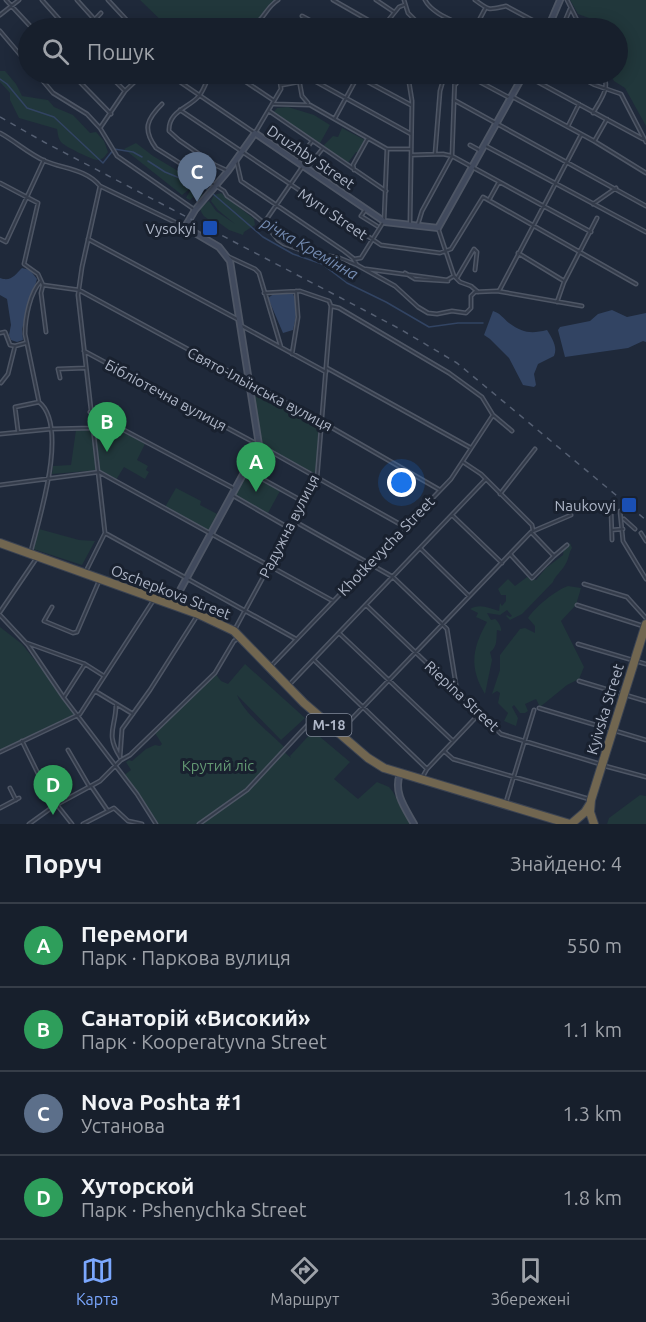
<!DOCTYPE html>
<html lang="uk">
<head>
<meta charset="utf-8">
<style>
  :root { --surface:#171f2c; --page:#242c38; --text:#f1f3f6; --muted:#9ea2a9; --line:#363d48; --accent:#7ba7fe }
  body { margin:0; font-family:Ubuntu,sans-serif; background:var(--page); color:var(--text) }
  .you { position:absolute; left:402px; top:483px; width:21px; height:21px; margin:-15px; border:4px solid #fff; border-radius:50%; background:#1a73e8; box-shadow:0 0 0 9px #1a73e833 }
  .badge { display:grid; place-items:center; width:39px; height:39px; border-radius:50%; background:var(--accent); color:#fff; font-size:20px; font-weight:700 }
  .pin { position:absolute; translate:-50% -50px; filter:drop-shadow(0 2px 3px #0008) }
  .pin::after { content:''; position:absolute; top:32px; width:21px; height:18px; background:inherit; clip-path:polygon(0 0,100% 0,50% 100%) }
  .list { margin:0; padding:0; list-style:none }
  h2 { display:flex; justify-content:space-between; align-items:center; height:78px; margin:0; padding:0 24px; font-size:26px }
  h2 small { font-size:20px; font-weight:400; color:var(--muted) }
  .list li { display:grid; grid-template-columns:39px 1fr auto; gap:18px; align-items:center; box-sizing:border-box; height:84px; padding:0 24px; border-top:2px solid var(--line) }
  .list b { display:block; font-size:22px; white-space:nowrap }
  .list p { margin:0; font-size:20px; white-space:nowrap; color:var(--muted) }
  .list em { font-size:20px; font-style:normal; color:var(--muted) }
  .icon { flex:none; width:33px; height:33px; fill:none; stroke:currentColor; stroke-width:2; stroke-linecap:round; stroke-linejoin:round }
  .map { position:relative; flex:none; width:646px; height:824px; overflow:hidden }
  .search { position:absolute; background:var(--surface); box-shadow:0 3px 15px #0003; left:18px; right:18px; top:18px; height:66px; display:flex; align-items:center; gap:15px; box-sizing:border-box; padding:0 21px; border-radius:33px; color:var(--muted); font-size:22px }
  .sheet { height:414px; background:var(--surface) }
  nav { display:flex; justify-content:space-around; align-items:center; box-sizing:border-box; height:84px; border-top:2px solid var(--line); background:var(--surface); font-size:16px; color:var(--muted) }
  nav a { display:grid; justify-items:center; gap:3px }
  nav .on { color:var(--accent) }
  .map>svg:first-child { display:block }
</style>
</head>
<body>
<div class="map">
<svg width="646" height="824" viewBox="0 0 646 824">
  <rect width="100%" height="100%" fill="#1f293a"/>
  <!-- green -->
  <path fill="#21373b" d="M140,0h139l-13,11 -6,13 -10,4h-81z
    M570,0h76v126l-21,-38 -11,-7 -4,-7h8v-46h-21l-8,-10 -11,-4z
    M0,71h5l11,13 6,12 26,4 6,7 19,8 17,18 6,-1 8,9 4,11c-3,4 -5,8 -11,8 -6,-1 -31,-13 -35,-17 -4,-4 -4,-9 -5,-14l-38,-11 -9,-18v-7l-10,-11z
    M288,107l26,8 16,10 -11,20 -46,-32 4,-5z
    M342,128l23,12 -6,13 -3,-1 -9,12 -24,-18 10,-10 5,1z
    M136,143l17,13 50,30v5l-5,-1 8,8 -5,5 -8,-6 -3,3 -4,-2 6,-11 -10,8 -58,-46z
    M221,193l33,26 1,6 -11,7 -1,3 -14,-5 -15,-11 -4,1c-6,-3 -8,-5 -10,-12l9,-7 7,10 19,13 -17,-14 -7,-9 3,-6z
    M249,383l73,39 -5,56 -58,-33z
    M94,415l51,29 -8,16 11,6 -2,4 3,2 -4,7 -21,-12 -8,13 -17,-10 -47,4 1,-8 18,-1 5,-35h19z
    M245,471l35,20 -12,22 -36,-19z
    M176,488l25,13 -1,4 19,10 -9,17 -45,-25z
    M39,529l40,11 16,1 -13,24 -49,-16z
    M570,543l2,5c-3,4 -3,11 -7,17 -4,7 -10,11 -12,17l-31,32 -12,6 -4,-4 1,-1 3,2 2,-1 -5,-6 -7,5 -13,-2 4,7 4,-1c3,2 7,9 6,12l-4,-1c-1,8 1,17 -7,22l2,8 -7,34c-16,-26 -13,-46 2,-72l-11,-5 2,-4 -8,-4c9,-6 20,-1 29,2l1,-8 2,3 4,-5v-6h-5l-3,-6 10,-10 7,7 12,-9 9,3 10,-12 17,-13 1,-8z
    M568,586l13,2 -5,17 -15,16 23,46 -5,12 -12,6 -27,22 -4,-8 -11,5 3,7 -3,2h-5l-6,-8 -2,2 6,11 -2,8 -12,-5 4,-8 -10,-10 2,-10 -3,-2 -5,3 8,-24v-15l20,-26 5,-1 10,5v-7l-7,-8c7,-11 28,-28 40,-32z
    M0,627l22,17 53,67v3l-75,36z
    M245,664l60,54 -24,22 -44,-45c7,19 33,37 47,52l-2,3 9,8 -1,-2 23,-25 37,31 -16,17 24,20 19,-17 12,5 4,5 17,32h-255l-32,-48 8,-6 -5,-8 3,-2 3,1 14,-12 9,-4 5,1 2,-2 -7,-11 60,-60 6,8 7,3z
    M640,795l6,1v28h-39l2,-6z"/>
  <!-- water -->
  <path fill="#324463" d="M22,268l8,2 7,9 -15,50 1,11 -6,2 -6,-2 -2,-5 2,-10 -4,-26 -7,-4v-17c11,4 15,-3 22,-10z
    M287,292l6,2c6,12 3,23 0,36l-10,3 -15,-35 7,-5z
    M612,310l15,7 19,-4v29l-3,-1 -15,7 -63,9 -7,-27 2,-3 30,-6 8,-7z
    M493,311c7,2 10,7 16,12 14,10 22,11 38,7 5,8 11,17 7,26l-16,8 -4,10 2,11 -2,2 -11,-2 -14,-27 -19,-19 -6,-4z"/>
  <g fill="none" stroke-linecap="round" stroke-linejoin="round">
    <!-- stream -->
    <path stroke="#324463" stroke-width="1.5" d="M0,79l7,5 20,24 27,9 49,46 11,-14 19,3 9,5
      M148,161l17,11 44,18
      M212,193l51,44 30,17 29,10 25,19 39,19 43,25 29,-4h25"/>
    <defs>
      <path id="street" d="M6,0l26,28
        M42,0l25,28
        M77,0l18,20
        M108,0l26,28
        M333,0l49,28
        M376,0l18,12
        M404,0l4,13 15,15
        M425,0c7,14 30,21 43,28
        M475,0c15,11 13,10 31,6l41,22
        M567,0l14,28
        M0,15l19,-15
        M302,16l22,12
        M479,21l13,7
        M233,23l2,5
        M87,28l14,-15
        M118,28l8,-7
        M248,28c17,-7 16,-19 30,-28
        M382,28l17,-21 5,-2
        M475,28l10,-19
        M562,28l8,-19
        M0,31l28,33
        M37,74l16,19 34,21 13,14 17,28 78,54
        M72,74l39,40
        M108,74l17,17
        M210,74c-3,6 -6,16 -11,22 -10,12 -31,15 -30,35l10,9 36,25 13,6
        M234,74l39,26
        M298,74l4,22 6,7
        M302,74l109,60
        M353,74l58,31
        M405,74l3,2 4,25 -2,122
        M455,74l-3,82 139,76
        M465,74l45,24
        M574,74l21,11 26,9 25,48
        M525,75l118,64
        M180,82l75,51 26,-44 -2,-15
        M456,84l6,-10
        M282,85l16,-3
        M511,96l83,45 52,32
        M454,100l192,106
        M162,104c-15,15 -20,25 -6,44l68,43 3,5 26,18 11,9 14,17 6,4 28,10 25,3 20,8 38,21 23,21 10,6 9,1 15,-3 14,2 5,-5v-12l4,-4 22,-1 85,15
        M274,104l36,1 77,44h24
        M180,110l201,135 59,8 11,-4 32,-52 153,87
        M269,111l117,80
        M593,113c7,-13 18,-25 10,-39
        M335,118l24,-44
        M568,126l11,-22
        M100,128l25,-37 18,-17
        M0,133c15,8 29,21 45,28 19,8 41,8 55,25l85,41
        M595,140l12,-21
        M470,145l11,6
        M484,145l162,87
        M435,154l5,-63 5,-17
        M411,155l32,-1 9,2 -30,55 -4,13
        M236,159l5,22 103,70 9,7 4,7
        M298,161l14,-20
        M308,167l15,-19
        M354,170l-1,-5 15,-27
        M0,183l38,20 -14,61 14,10 5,11 -2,8 5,39
        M489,200l10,-18
        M593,204l23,-16
        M366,209l-5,7 16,10
        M264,223l39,-57
        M438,228l16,48 6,6 11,4 7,6
        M0,239l6,3 38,-82
        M88,239l151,81
        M518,253l46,28
        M227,256l28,13 4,4 22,74
        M354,259l7,-1 23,-37 3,-72
        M366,269l81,11 7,-4
        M405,273l10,6 33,2
        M457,278l17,-29 3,3 -2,18
        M43,285l36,5 243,132 118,68
        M499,291l82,-156
        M264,293l36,-2 29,10 2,5 8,2 110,65 33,24 11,18 19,16
        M557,302l7,-20 33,-64
        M240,325l86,47
        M0,333l5,-1 5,13 5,1 11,-3
        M84,351l175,94 146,82
        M292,354l6,-37 -2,-26
        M327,368l144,80
        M60,378l-2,-9 27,-1
        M1,383l7,-9 7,-28
        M90,412l143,76
        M18,431l-3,-24 24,-5
        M0,434l51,-5 41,-1
        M463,462l18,12 51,51 1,5
        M246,470l58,32
        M0,485l99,-13 234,129
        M500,494l35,-45
        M232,495l57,33
        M611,510l1,30
        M620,511l3,30 23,38
        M452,515l50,48
        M624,519l11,10
        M294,521l99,56 49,47 5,5 10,62
        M612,530l11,-1
        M531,532l23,24 13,-11
        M105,533l191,106
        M641,533l5,8
        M420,548l49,48
        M31,551c8,-32 38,-125 8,-149l-14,-68c0,-16 5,-42 16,-53
        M510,554l22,24 22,-22
        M86,571l19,-38 -27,-238 4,-28 18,-81
        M584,584l43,13 19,21
        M366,605l135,129 99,30
        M577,605l66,21
        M52,607l-8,14 29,12 4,-1 22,-51
        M0,612l36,-53
        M0,615l28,30 36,53 73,96 19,30
        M235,629l82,-151 14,-172
        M339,633l114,108
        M27,643l58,21 19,12
        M578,644l68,20
        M314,660l113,109
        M271,666l180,-187 42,-64
        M579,681l67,20
        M289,685l197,-206
        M95,691l38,23
        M64,697l21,-33
        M116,704c0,24 -11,29 4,53
        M539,708l107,32
        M340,731l191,-199 40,-17
        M22,741l32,65
        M68,750l21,36
        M444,751l9,8 136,40
        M0,752l80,-38 73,-113
        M120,757l2,-28 28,-39 47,-74
        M605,766l41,11
        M423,776l4,-7 52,-55
        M91,786l17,25
        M10,788l6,12
        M506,802l28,-92
        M57,805l15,19
        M0,808l19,-10
        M29,824l25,-18 46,-25 21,-21 9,-5 85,-82 19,-32 5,-3
        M83,824l31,-16 14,13 14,3
        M199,824l48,-34 68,-73"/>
      <path id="secondary" d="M548,28l12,-28
        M172,605l87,-160 -29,-184 -11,-14 -34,-20 10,-17 33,-39 27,-38 130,89 53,6 86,-154
        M400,774c-7,18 5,34 14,50"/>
      <path id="highway" d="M0,543l198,71 36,17 70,72 64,55 16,10 186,56
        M571,824l14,-12 5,-8
        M594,824l-4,-12 1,-12 55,-176"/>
    </defs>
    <!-- street casing -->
    <use href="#street" stroke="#4e5665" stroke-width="5"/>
    <!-- secondary casing -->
    <use href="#secondary" stroke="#4e5665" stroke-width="8"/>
    <!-- highway casing -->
    <use href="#highway" stroke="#3b4352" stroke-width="10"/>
    <!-- street -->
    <use href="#street" stroke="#333b4a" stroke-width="2"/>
    <!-- secondary -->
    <use href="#secondary" stroke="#414a5d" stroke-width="4.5"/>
    <!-- highway -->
    <use href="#highway" stroke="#716650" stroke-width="8"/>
    <!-- rail -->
    <path stroke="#555f72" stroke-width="1.5" stroke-dasharray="6 6" stroke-linecap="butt" d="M0,117l44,25 356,187 57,34 189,157"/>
  </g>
  <!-- markers -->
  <g fill="#1a4fb4" stroke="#19212f" stroke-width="2">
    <rect x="202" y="220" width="16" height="16" rx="3"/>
    <rect x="621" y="497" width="16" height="16" rx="3"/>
  </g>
  <g text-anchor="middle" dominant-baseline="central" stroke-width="6" stroke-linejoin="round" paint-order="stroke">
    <!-- shield labels -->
    <rect fill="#19212f" stroke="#818999" stroke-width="1.5" x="306.5" y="714" width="45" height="22" rx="4.5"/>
    <g font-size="14" font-weight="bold" fill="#aeb6c7">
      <text x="329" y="725">М-18</text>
    </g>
    <!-- street labels -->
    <g font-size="15" fill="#aeb6c7" stroke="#19212f">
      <text transform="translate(311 157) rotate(34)">Druzhby Street</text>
      <text transform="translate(333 214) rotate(34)">Myru Street</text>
      <text transform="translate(260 389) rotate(28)">Свято-Ільїнська вулиця</text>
      <text transform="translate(166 395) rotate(28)">Бібліотечна вулиця</text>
      <text transform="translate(289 526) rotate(-63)">Радужна вулиця</text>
      <text transform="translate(386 546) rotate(-46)">Khotkevycha Street</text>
      <text transform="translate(171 592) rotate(21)">Oschepkova Street</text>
      <text transform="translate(462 696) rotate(43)">Riepina Street</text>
      <text transform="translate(605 709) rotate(-73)">Kyivska Street</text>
    </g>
    <!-- poi labels -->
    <g font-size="15" fill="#aeb6c7" stroke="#19212f" text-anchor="end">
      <text x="196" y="228">Vysokyi</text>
      <text x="616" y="505">Naukovyi</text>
    </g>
    <!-- park labels -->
    <g font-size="15" fill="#649973" stroke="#19212f">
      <text x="218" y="765">Крутий ліс</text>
    </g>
    <!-- water labels -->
    <g font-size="16" font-style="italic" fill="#748bb1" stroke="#19212f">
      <text transform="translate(310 248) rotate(30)">річка Кремінна</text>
    </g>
  </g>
</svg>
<div class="you"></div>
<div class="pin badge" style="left:256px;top:492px;background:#2e9e5b">A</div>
<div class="pin badge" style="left:107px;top:452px;background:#2e9e5b">B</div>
<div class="pin badge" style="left:197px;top:202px;background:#5c6f8a">C</div>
<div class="pin badge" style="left:53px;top:815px;background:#2e9e5b">D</div>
<div class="search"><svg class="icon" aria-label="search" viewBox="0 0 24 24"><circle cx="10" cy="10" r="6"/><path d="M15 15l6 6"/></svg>Пошук</div>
</div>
<section class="sheet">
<h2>Поруч<small>Знайдено: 4</small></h2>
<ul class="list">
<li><span class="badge" style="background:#2e9e5b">A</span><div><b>Перемоги</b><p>Парк · Паркова вулиця</p></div><em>550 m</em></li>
<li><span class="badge" style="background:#2e9e5b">B</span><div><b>Санаторій «Високий»</b><p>Парк · Kooperatyvna Street</p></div><em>1.1 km</em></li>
<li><span class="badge" style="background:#5c6f8a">C</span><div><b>Nova Poshta #1</b><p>Установа</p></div><em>1.3 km</em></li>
<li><span class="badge" style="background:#2e9e5b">D</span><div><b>Хуторской</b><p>Парк · Pshenychka Street</p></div><em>1.8 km</em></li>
</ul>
</section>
<nav>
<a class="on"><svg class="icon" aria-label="map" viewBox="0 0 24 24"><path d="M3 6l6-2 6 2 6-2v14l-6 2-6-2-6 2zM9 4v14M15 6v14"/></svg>Карта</a>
<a><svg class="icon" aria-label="directions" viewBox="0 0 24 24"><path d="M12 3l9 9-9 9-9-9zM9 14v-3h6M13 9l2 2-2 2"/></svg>Маршрут</a>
<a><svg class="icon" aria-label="saved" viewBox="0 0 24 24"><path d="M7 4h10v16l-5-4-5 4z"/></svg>Збережені</a>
</nav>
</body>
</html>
